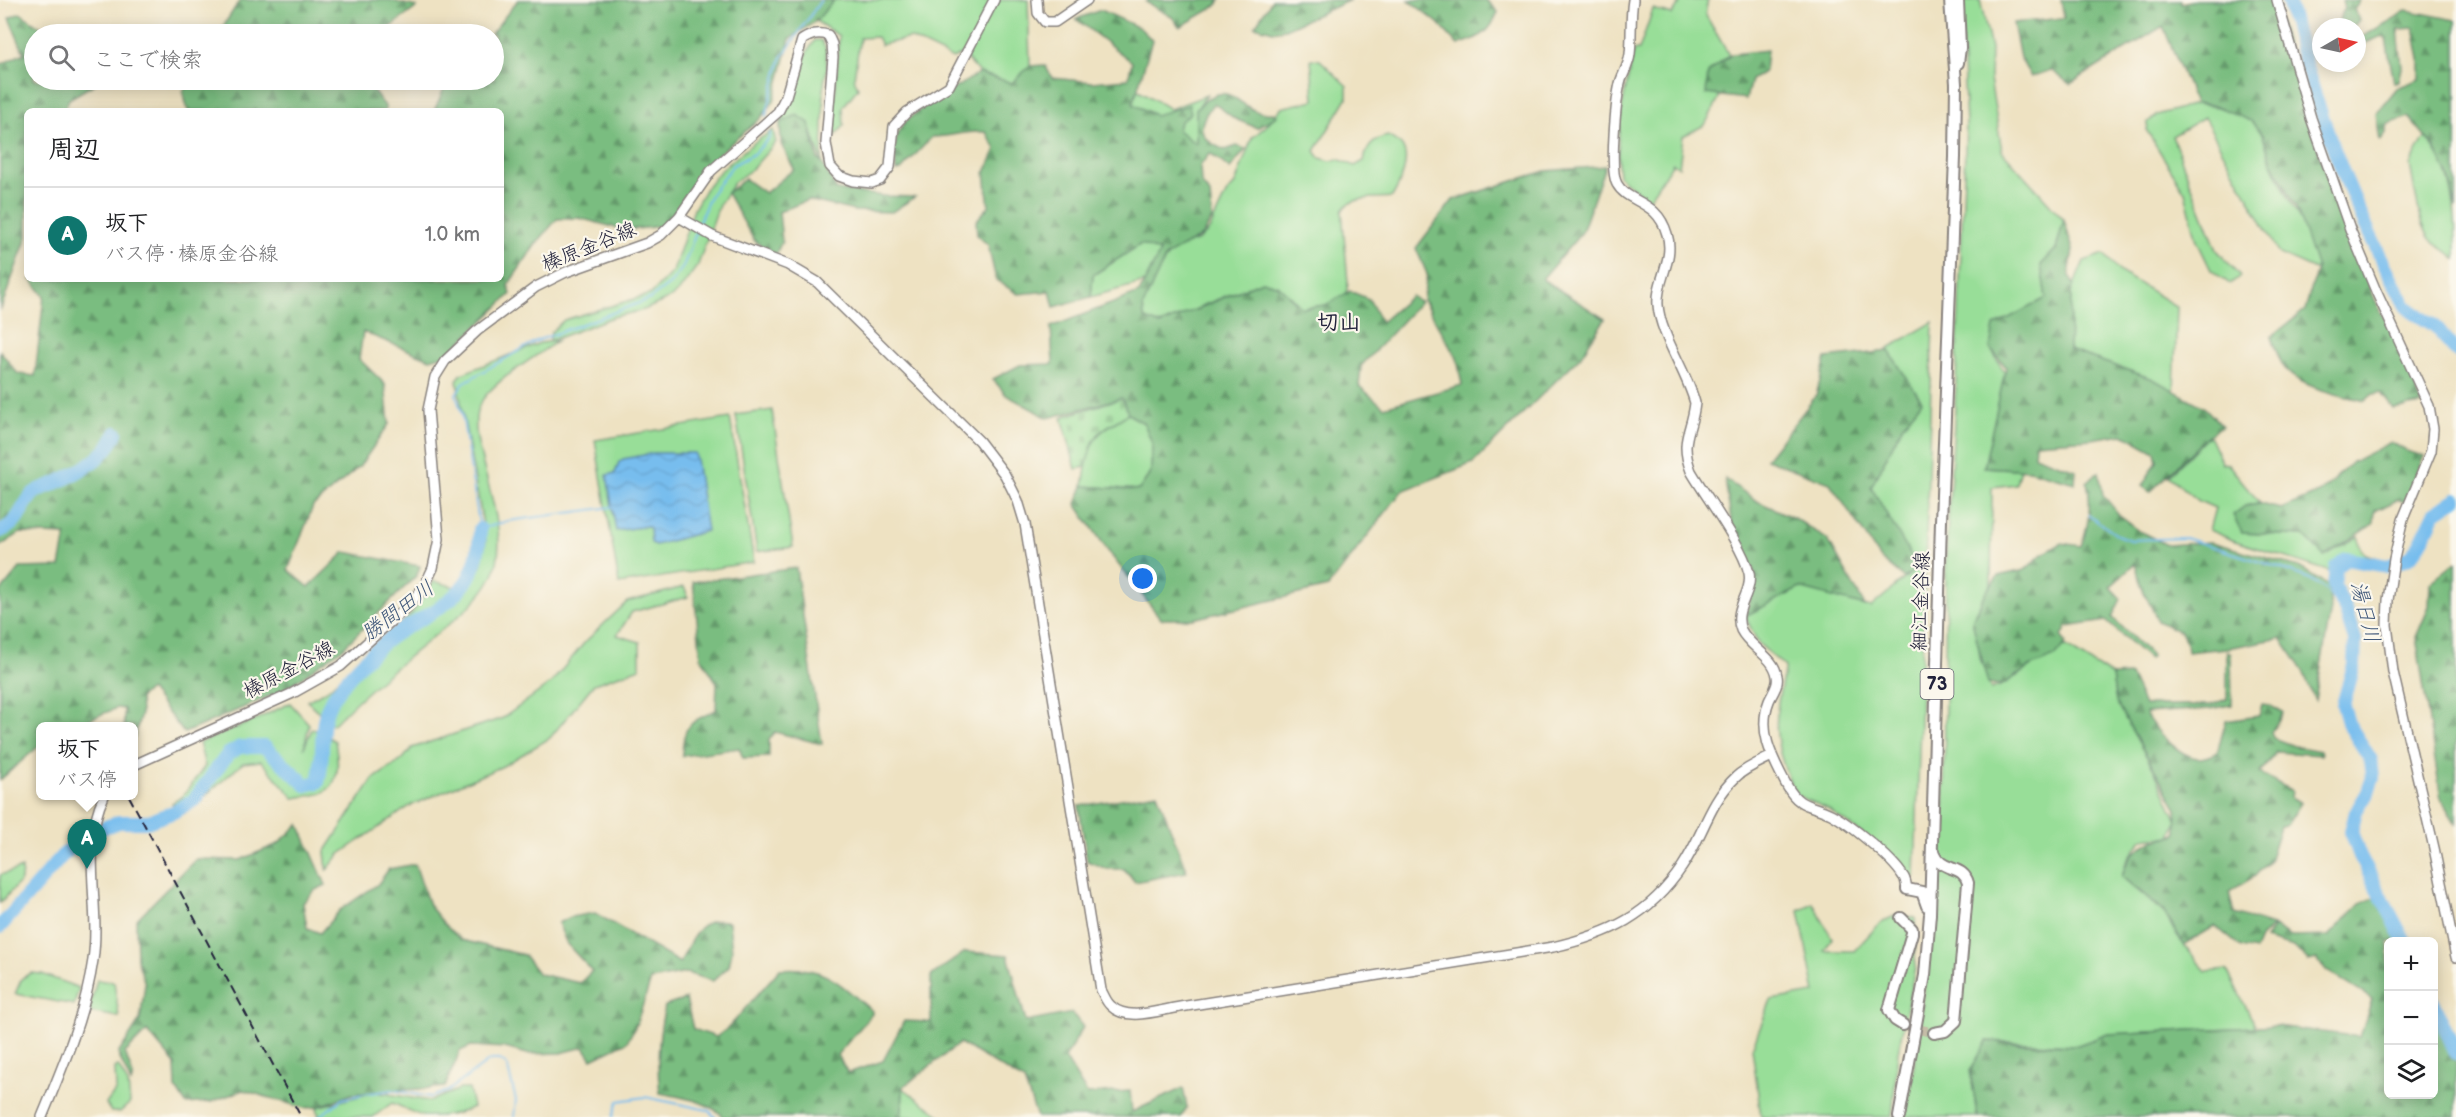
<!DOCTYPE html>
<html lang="ja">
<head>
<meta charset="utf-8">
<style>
  :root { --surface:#fff; --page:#f6f6f6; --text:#202124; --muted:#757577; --line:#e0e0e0; --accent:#0f766e }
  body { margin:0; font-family:"Balsamiq Sans","Klee One",sans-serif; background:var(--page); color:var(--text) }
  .controls { position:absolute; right:18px; bottom:18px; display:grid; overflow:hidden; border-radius:9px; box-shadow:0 3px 15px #0003 }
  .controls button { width:54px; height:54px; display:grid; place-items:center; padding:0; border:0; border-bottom:2px solid var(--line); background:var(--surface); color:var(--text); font:30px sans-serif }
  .compass { position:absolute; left:2312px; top:18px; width:54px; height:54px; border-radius:50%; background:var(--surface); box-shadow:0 3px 15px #0003; rotate:81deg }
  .you { position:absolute; left:1143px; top:579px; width:21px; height:21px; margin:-15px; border:4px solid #fff; border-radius:50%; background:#1a73e8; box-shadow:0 0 0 9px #1a73e833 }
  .badge { display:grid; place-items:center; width:39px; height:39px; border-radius:50%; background:var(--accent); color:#fff; font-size:20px; font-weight:700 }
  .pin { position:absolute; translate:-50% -50px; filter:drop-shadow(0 2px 3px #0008) }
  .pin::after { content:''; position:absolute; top:32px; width:21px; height:18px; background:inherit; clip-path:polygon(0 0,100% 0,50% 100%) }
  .popup { position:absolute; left:36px; top:722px; width:102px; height:78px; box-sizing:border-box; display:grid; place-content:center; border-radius:9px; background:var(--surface); filter:drop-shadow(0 2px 4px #0005); font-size:20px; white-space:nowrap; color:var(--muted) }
  .popup b { font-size:22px; color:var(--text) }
  .popup::after { content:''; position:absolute; left:50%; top:100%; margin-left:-12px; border:12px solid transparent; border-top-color:var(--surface) }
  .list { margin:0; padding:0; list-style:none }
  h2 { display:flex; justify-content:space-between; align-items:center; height:78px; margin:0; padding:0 24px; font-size:26px }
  h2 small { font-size:20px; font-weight:400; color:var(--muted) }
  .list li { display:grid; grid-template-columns:39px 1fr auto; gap:18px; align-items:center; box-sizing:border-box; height:96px; padding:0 24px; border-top:2px solid var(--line) }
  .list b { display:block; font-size:22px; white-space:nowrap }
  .list p { margin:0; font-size:20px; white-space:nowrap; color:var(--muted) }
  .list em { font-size:20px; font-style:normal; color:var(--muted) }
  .icon { flex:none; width:33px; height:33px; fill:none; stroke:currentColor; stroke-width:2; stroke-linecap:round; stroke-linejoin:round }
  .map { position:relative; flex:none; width:2456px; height:1117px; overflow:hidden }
  .search { position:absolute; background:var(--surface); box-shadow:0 3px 15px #0003; left:24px; top:24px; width:480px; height:66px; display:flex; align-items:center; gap:15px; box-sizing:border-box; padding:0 21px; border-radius:33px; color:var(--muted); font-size:22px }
  .panel { position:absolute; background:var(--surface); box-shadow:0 3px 15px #0003; left:24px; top:108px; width:480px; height:174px; border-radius:9px }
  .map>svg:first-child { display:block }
</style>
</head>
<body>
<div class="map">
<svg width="2456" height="1117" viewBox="0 0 2456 1117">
  <defs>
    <pattern id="forest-firs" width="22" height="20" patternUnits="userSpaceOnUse" patternTransform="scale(1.5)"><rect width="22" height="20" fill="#7abd80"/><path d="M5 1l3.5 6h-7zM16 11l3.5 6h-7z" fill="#64996a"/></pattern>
    <pattern id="cemetery-stones" width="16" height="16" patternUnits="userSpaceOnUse" patternTransform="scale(1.5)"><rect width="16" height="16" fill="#98de98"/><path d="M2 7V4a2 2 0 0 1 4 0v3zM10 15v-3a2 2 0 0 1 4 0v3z" fill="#83be84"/></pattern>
    <pattern id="water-waves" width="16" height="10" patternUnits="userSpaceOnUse" patternTransform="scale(1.5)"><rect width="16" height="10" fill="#77bdee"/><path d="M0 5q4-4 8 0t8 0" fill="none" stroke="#67a2cd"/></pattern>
  </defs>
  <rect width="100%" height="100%" fill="#fbf7ec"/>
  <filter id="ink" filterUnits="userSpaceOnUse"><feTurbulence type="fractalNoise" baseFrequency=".0167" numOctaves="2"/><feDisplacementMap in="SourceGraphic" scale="12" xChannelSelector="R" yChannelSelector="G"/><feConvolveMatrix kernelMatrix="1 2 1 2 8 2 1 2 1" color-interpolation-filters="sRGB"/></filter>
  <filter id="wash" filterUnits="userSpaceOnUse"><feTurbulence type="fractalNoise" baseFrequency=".008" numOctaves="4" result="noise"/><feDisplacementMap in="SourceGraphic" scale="24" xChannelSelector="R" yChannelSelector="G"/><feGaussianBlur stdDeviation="1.35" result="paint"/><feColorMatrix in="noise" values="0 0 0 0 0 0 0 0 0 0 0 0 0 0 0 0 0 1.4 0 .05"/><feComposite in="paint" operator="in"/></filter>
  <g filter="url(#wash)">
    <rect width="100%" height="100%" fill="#eee2c2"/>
    <!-- grass -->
    <path fill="#98de98" stroke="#5d806a" stroke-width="1.5" d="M834,0h194l2,66 -18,17 -33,-10 -16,-19 -10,5 -43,-21 -29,7 -4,-8 -17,1 -6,40 4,10 -15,19 1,19 -8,9 -3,-6 6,-93 -23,-15z
      M1682,0h26l-3,14 24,41 -21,18 13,21 -16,31 -22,11 -4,31 -6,-4 -25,37 -29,-24c-5,-42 6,-84 15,-126h5l14,-41 19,6z
      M1960,0h20l11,48 -1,31 12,72 62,69 -8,29 -15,16 5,33 -56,50 15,25 -21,94 36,2 -4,15 -24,3 -1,97 -16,29 5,45 11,31 11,-4 63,-39 47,30 4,26 38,68 23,51 -6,15 -29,3 -16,23 -4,15 43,37 12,22 29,36 21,-2 29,57 -148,7 -30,11 -91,-4 -15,39 5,37h-71l12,-79 26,-214 2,-269 9,-147 11,-283z
      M815,40h6l5,9 1,19 -3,15 -2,80 -13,-40 -12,-8 -17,8 18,-41 9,-30z
      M1311,59l9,1 27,26v12l-32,53 5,7 11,3 7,-2 17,7 9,-5c2,-14 10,-22 24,-25 4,3 9,5 13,9 11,13 -1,39 -9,52 -16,2 -41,-2 -50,14l6,72 -2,11 -20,11 -24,3 -23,-22 -17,-5 -58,24 -23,13 -21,7 -16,-7 -1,-16 16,-32 13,-21 27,-9 10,-10 17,-36 9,-10 17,-46 14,-12 15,-18 33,-8z
      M1137,89l33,20 37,-14 -11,14v35l-18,-13 1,-9 -22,-6 -24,-12z
      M2195,104c18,2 44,5 58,18 12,11 13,27 19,41 15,35 40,71 45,108l-38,-17 -75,-137 -32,19 45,114 23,26 -10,8 -19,-14 -14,-29 -12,-49 -38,-61 1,-9 9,-7z
      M773,130l3,12 -24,27 -18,13 -15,23 -21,60 -19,26 -11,8 -24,11 -31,7 -63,24 1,-9 13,-12 87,-26 22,-23 21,-62 12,-21 15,-18 31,-26z
      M2425,137c31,34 31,78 31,122 -8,-8 -16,-12 -23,-17 -14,-13 -19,-58 -23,-77z
      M1141,244l19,8 -15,30 -54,15 2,-22z
      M2104,254l16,18 57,35 -3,85 -21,-13 -84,-29 2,-58 13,-31z
      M1933,322l-18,555 -6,-1 -5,-12 -78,-56 -30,-13c-25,-51 -23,-75 -11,-128l-27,-24 -13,-27 55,-28 71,19 46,-39 -46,-81 32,-62 19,-24 -35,-52z
      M557,341c-21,16 -65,40 -77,63 -20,35 38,120 12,173 -14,27 -41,45 -64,64 -33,27 -66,53 -95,84l-26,-24 20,-11 85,-77 22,-32 32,9 15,-24 5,-25 -29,-160 4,-7 79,-31z
      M772,410l21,137 -36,5 -21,-137z
      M1128,414l16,9 8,20 -1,29 -12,18 -56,-4c8,-46 4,-47 45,-72z
      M730,418l24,144 -135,22 -24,-144z
      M2209,435l13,28 6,1 32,39 -15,3 -3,27 62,3 20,20 35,-20c0,20 8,19 26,24l-7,2 -34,-4 -16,13 -93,-30 -26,-11 6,-22 -16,-7 -30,-25z
      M684,587l4,10 -56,15 -15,23 23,7v26l-46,16 -44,54 -47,28 -93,40 -70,48 -13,16 -2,-18 48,-73 29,-19 10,-12 91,-30 48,-35 34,-41 42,-40z
      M290,703l19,21 -5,24 8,-20 23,13c3,17 7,43 -13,52 -8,3 -20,3 -28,5l-33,-37 -18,2 -58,50 -13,-10 11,-7 22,-30 -6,-23 54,-22z
      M22,868l-1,13 -21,22v-28z
      M1813,903l19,35 -8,13h30l27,-29 16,-7 18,3v50l-17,84 -6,65h-131l-9,-69 19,-48 44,-7 -16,-83z
      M31,973l11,1 37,14 -5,17 -59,-11 7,-16z
      M97,980l17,2 5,35 -31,-5z
      M118,1066l10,18 2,19 -10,9h-9l-5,-8 10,-14 -1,-22z
      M903,1088l39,29h-47l7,-6z
      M460,1089h9l4,18c-15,8 -33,10 -50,9 -11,-3 -20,-9 -31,-13l-19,14h-54l-2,-10 58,-15 55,9z"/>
    <!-- forest -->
    <path fill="url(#forest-firs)" stroke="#4e705e" stroke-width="1.5" d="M240,0h149l28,7 -36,27h-163z
      M518,0h316l-18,21 -26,18 -16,62 -14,18 -50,42 -29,43 -17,22 -39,4 -46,-12 -22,1 -21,25 -28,41 3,9 -63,60 -18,5 -67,-27 -4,27 26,25 4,40 -29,42 -47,40 -25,64 21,17 36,-35 75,14 -3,9 -74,73 -61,43 -98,42 -34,-43 -10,7 1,17 -7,25v-13h-10v-17l-7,-1 -44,18h-33v19l-40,35v-188l20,-24 40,-1 6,-32 -46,-2 -20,13v-195l18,23 17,2 9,-80 -13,-17h470v-168h-67l14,-31h46v-46h-3z
      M1148,0h73l-5,6 -36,21 -8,-10 -26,-15z
      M1272,0h78l-65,29 -12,2 -18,-5z
      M1409,0h77l12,12c-9,23 -18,25 -40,33l-20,-22z
      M2061,0h120v3l15,-3h77l49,162 53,138 20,37 27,67 -29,5 -12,-16 -8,1 -8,7c-21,-5 -69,-14 -81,-34 -6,-9 -9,-20 -13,-30l34,-27 12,-41 -21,-62 -24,-45 -9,-27 -12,-14 -37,-16 -19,-1 -32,-78 -93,58 -19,-14 -20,7 -11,-19 -7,-35 51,-5z
      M2342,0h18l-6,10 5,10 -6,7h-13l-2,-2 6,-17z
      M1101,10l39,18 12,12 -19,64 22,11 34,-10 2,8 -11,9 -2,8 18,14v-35c38,-39 41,9 78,4l3,3 -20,12 -22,-9 -21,-16c-19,23 -16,36 11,47l12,-4 9,3 -16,20 -20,-16 -10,13 1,17 9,11 2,25 -10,17 -36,20 -23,50 1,12 16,7 102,-44 17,5 23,22 24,-3 24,-14 19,8 12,23 30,-26 9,6 -59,64 -2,20 25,21 78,-22 -5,-27 -34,-58 4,-26 -11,-26 37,-48 92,-29 60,-5 -23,66 -40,47 63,40 -25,38 -107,106 -71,28 -74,96 -135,32h-32l-53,-68 -32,-47 7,-18 56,4 12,-18 1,-29 -8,-20 -16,-9 -6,-16 -74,20 -42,-23 -13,-16 27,-14 33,-1 -2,-37 88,-34 21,-41 -19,-8 -48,31 -2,22 -37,10 -4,-16 -32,3 -22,-14 -8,-35 -11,-10 -1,-14 13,-15 -4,-33 11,-24 -10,-17c-19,-2 -35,5 -54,5l-31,33 -5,1c-1,-15 -3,-28 4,-42 7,-16 62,-44 79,-56l33,10 18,-17 15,-1 7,13 40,4 36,-3 4,-17 -56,-43z
      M2406,10l50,10v189l-7,-32 -14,-29 -26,-31 -21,7 -2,9 -6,8 -4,-27 21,-26 23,-9v-20l-6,-31 -16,1 4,39 -3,13 -5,2 -8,-44 -4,-3 -17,7 -5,-5 35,-20z
      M20,13l31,21 41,-5 14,5h-72v46h67l-32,19 -5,12h-37v126l-27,74v-246l24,-12 -15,-35z
      M1767,50l-2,21 -14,9 -5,19 -40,-5 2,-21 24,-19z
      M194,80h170l21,26v5h-197l-5,-20z
      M797,115l12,8 9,36 4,4 15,27 47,6 31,1 -23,15 -37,-1 -47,-11 -29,12 3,29 -7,15 -21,-16 -27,-47 18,-14 20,14 29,-24 -13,-25 -1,-21z
      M2064,220l9,30 -4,25 5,10 -3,7 -2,58 84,29 51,28 18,19 -13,9 -59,57 -8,-6 15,-25 -2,-9 -32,-18 -31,5 -57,4 -1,12 42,15 -1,13 -46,-13 -45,-3 22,-100 -16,-19 4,-22 52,-28 -5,-33 15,-16z
      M1889,351l33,50 -19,24 -32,62 47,81 -14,10 -23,-19 -51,-76 -64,-24 50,-63 10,-38z
      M2391,442l15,9 18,5 -20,47 -7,-3 -22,11 -1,11 -6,6 -44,28 -20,-20 -62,-3 -9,-18 12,-9 15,-2 21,5 40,-17 31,-30z
      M2099,472l4,23 18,22 20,15 26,13 44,-3 88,25 29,18 3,24 -16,91 -12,-29 -22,-33 -54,10 -40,4 -1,-10 -5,-10 -24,-11c-4,-12 -10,-22 -15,-33 -4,-7 -3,-16 -7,-24l-25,23 11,12 -9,18 40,39 -3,3 -43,-38 -39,6 -5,10 4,6 -11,14 -25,10 -28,18 -14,-1 -16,-63 16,-32 10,-13 27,-6 16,-15 21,-12 19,3c7,-19 11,-43 6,-64z
      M1725,479l32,22 39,18 32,21 37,66 -65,-18 -55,28 9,-29v-15l-21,-39z
      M2456,562v262l-15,-25 -25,-162 13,-30 1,-24z
      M796,568l26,176 -47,-12 -6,8v17l-26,1 -4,-10 -57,8c1,-32 7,-33 34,-46l1,-27 -16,-26 -8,-75z
      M2227,651l4,2 1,52 -22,4 -65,4c8,15 35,45 54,45 5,0 13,-3 18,-5l9,-32 33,-5 3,-12 7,1 14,8 -12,19 2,6 21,8 26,5 1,4 -45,-3 -16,21 32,18 -1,6 10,6 -14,22 -7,1 -11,35 -14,15 -26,16 5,22 39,12 -13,12 -5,12 -14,-3 -26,-21 -31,19 -22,-36 -40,-32c8,-31 26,-35 55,-43l-1,-27 -60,-105 -4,-26 18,-1 14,30h67l16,-6z
      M1157,793l30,79 -52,10 -11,-13h-17l-20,-8 -8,-55z
      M299,824l27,61 -11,5 -12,13 4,25 13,5 20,-23 38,-26 11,-15 26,-5 14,41 15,19 17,16 63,15 15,19 41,9 12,-12 -25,-27 -9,-21 13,-6 24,-4 85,50c11,-22 18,-49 49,-41l3,29 -3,15 -16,15 -27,-8 -35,7 -15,45 -9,17 -35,17 -8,-12 -23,6 -34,1 -22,-6 -34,-2 -11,5 -15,36 -93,7 -35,13 -13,1 -61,-18 -32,12 -25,2 -10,-16 -1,-24 -28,-33 -22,22 8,23 -2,7 -13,-29 22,-34 5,-36 -8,-25 -1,-39 60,-61 44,1 38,-16z
      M2377,896l23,45 -12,1v152h46v-87l22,44v66h-478l-8,-46 17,-30 41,3 50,1 30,-11 169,-8 83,11 12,-38 -45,-28 -10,-12 -9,2 -14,-14 -29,-8 9,-12 16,10 39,-1 31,-32z
      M965,952l43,3 18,67 46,-9 11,14 -18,31 22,36 43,-3 2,21 51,-24 4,19 -6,10h-144l-13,-36 -64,-38 -57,44 -1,28 -4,2h-174c-18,-17 -40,-19 -64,-24 -4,-31 -2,-57 5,-87l21,-7 7,30 23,8 12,-9 52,-59c46,-4 60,15 92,42v3l-35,41 11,18 35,-12 21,-40 27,1v-46z"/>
    <!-- cemetery -->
    <path fill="url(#cemetery-stones)" stroke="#5d806a" stroke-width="1.5" d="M1122,398l6,16c-30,18 -35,18 -42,53l-10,2 -14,-52z"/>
    <!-- water -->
    <path fill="url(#water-waves)" stroke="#4c7094" stroke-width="1.5" d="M655,453h40l12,78 -51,14 -5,-2 -1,-15 -3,-2 -31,5 -9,-56 8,-2 4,-11 4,-3z"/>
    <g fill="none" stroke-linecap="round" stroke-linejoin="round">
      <!-- stream -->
      <path stroke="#77bdee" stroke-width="2" d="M766,116l15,-57 40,-59
        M698,224l13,-30 22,-29 22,-12 15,-16v-4
        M612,507l-104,14 -28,8 -18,-115 -6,-20 7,-11 73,-42 114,-42 21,-16 12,-16 14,-37
        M2088,515l29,20 13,5 55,-2 95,30 30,11 16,11 11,15 6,-2
        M319,1117l23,-18 22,-5 28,-4 39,7 17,-6 42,-31h10l7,5 9,35 -2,17
        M613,1117l5,-16 27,-4 63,13 7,7"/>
      <!-- river -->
      <path stroke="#77bdee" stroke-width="14" d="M2288,0c26,108 65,209 118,306 9,10 22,13 32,23 6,7 10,15 18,22
        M0,531c20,-8 20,-23 33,-37 5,-5 14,-7 21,-10 23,-11 53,-26 62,-51
        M0,927l62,-71 27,-23 30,-11h28l27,-10 20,-12 34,-46 12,-7h25l41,38 12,-3c8,-26 -1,-56 13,-81 14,-23 47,-57 71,-71 47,-27 77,-41 78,-101
        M2405,942l-45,-86 -9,-24 5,-20 12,-20 5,-15 -2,-17 -23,-37 -5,-18 11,-40 1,-25 -12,-37 -9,-17 2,-19 10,-8 42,7 22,-9 10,-13 15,-31 21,-14
        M2434,1003l22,50"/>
    </g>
  </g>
  <g filter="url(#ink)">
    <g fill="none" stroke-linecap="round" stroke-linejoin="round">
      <!-- primary-tunnel -->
      <path stroke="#c5bca7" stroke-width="10" stroke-dasharray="10 5" stroke-linecap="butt" d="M1903,1025l31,8"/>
      <defs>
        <path id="secondary" d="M1037,0l1,13 7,9h10l32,-22
          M1633,0c-3,18 -1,36 -3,54 -1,10 -6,18 -9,26 -5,17 -12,90 -4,104 11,20 40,15 50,50 8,26 -11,46 -9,71 2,30 29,67 37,98 -3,29 -16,36 -4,68 15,26 52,75 58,102 4,20 -17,36 -8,57 9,18 33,26 36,46 2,9 -4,16 -8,25 -12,31 4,58 18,85 13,23 24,18 44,28 19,10 61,44 72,62 3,3 3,9 4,13
          M2277,0l34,118 39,111 26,62 53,115 4,23 -2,22 -28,68 -9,40 -6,41 -1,25 6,47 41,176 22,109
          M679,217l33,19 76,29 29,17 162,159 26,34 13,26 7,23 76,466c3,5 5,12 10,16 16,16 49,4 69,1l373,-60c56,-13 96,-31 129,-80 20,-29 27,-65 54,-90 9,-9 24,-15 36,-21
          M134,765l159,-72 48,-27 69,-62 15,-19 8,-17 6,-29 -11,-129 7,-33 10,-16 32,-30 59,-44 30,-15 81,-29 14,-8 18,-18 32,-46 67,-59 8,-16 16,-56c10,-6 15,-8 26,-5l4,9 1,13 -7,86 4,23 9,10 14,5 19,2 8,-3 10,-13 4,-41 13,-14 42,-26 45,-86
          M42,1117c21,-51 43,-102 51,-157 8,-54 -13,-116 11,-164"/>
        <path id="primary" d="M1958,0l2,48 -2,15
          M1933,851c8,23 30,12 35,32l-12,138 -11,10 -11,2
          M1907,889l15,3 5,14
          M1901,918l11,11v4l-23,77 6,10 8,5
          M1899,1117l26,-142 5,-61 11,-393 14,-364 1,-73 -6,-84"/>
      </defs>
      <!-- secondary casing -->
      <use href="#secondary" stroke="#88827e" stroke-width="12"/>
      <!-- primary casing -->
      <use href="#primary" stroke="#88827e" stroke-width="14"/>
      <!-- secondary -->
      <use href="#secondary" stroke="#fff" stroke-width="9"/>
      <!-- primary -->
      <use href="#primary" stroke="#fff" stroke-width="10"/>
      <!-- rail -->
      <path stroke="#22223b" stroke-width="2" stroke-dasharray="9 4.5" stroke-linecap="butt" d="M129,796l172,321"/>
    </g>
  </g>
  <g text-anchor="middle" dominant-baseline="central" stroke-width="4.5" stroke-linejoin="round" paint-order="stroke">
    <!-- shield labels -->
    <rect fill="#fbf7ec" stroke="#636270" stroke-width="1.5" x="1920.5" y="669" width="33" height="30" rx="4.5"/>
    <g font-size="18" font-weight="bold" fill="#22223b">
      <text x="1937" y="684">73</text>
    </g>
    <!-- street labels -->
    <g font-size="20" fill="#22223b" stroke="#fbf7ec">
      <text transform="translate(589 247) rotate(-22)">榛原金谷線</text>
      <text transform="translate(1921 601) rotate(-88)">細江金谷線</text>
      <text transform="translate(289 670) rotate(-28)">榛原金谷線</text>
    </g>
    <!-- water labels -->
    <g font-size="21" font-style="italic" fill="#40587a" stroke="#fbf7ec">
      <text transform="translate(398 611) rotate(-37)">勝間田川</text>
      <text transform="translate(2365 612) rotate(76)">湯日川</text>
    </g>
    <!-- quarter labels -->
    <g font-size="22" font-weight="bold" fill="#22223b" stroke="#fbf7ec">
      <text x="1339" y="322">切山</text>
    </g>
  </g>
</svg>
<div class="controls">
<button>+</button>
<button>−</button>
<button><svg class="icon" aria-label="layers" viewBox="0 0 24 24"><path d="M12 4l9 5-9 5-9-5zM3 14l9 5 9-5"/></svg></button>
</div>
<svg class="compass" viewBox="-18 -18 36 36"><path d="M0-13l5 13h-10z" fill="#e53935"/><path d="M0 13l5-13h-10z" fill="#757577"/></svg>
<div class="you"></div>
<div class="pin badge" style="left:87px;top:869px">A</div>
<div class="popup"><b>坂下</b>バス停</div>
<div class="search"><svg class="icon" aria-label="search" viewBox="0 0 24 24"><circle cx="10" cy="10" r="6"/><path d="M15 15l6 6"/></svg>ここで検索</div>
<section class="panel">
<h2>周辺<small></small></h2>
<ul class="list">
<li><span class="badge">A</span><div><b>坂下</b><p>バス停 · 榛原金谷線</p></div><em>1.0 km</em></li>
</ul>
</section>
</div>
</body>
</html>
